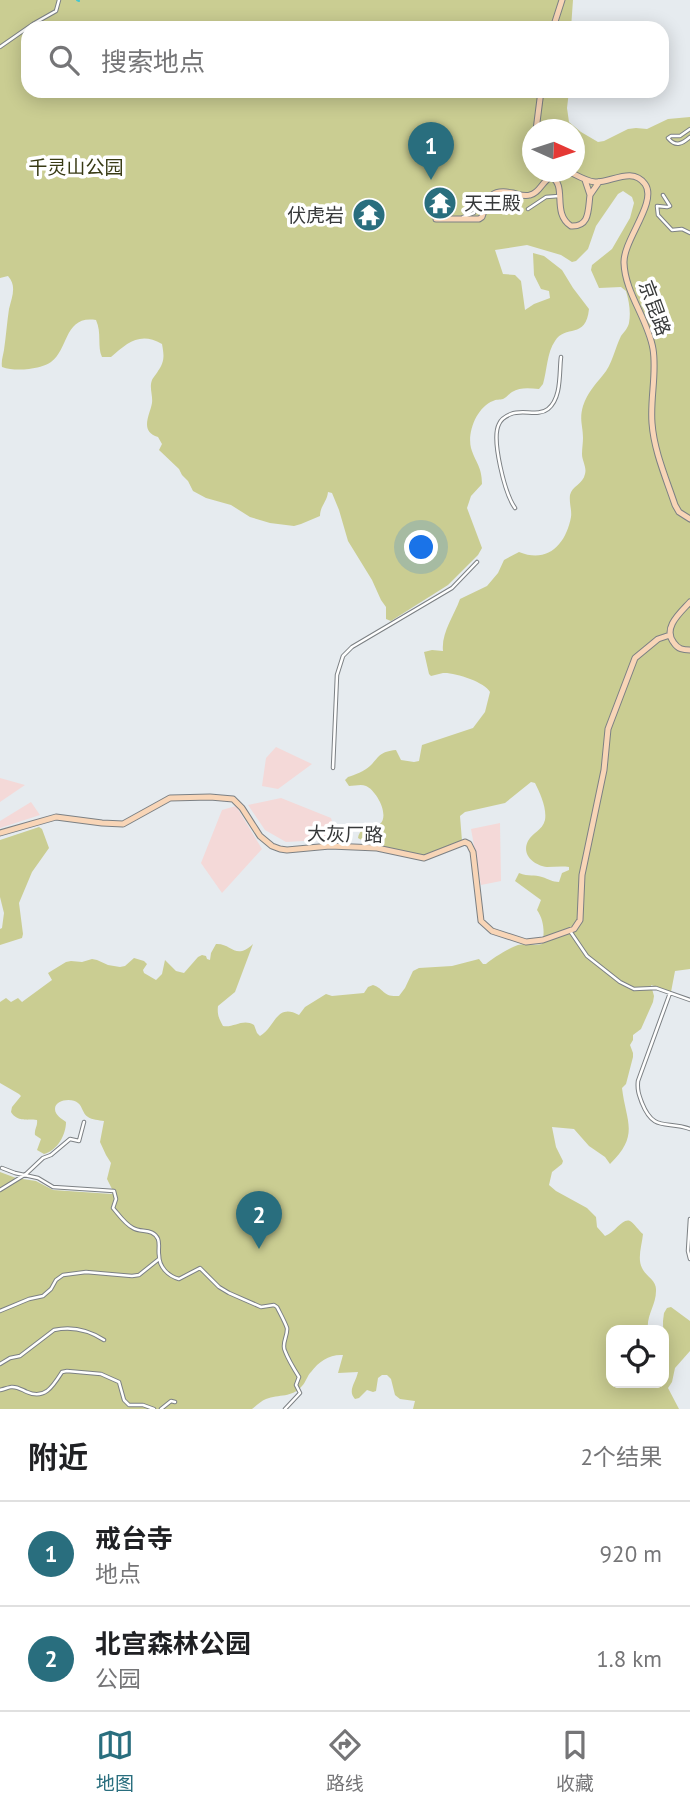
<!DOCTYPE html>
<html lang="zh">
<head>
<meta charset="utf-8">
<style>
  :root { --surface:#fff; --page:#f6f6f6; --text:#202124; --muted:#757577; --line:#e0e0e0; --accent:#296e7e }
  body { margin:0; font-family:"PT Sans","Noto Sans SC",sans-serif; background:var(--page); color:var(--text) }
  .controls { position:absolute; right:21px; bottom:21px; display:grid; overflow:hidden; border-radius:14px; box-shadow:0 4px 18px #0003 }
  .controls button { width:63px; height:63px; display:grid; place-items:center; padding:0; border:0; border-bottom:2px solid var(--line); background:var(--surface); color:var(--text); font:35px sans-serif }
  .compass { position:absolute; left:522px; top:119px; width:63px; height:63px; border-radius:50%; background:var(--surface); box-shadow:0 4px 18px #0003; rotate:93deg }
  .you { position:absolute; left:422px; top:548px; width:24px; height:24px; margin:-18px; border:5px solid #fff; border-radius:50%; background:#1a73e8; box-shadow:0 0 0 10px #1a73e833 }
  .badge { display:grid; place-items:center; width:46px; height:46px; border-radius:50%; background:var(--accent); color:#fff; font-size:23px; font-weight:700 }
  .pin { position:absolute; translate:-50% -58px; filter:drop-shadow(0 2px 4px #0008) }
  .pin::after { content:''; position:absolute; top:37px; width:24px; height:21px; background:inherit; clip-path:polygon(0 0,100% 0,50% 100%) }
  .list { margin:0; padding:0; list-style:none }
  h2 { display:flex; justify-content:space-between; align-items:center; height:91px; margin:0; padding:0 28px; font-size:30px }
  h2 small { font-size:23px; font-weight:400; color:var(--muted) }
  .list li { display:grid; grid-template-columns:46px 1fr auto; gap:21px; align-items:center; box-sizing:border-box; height:105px; padding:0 28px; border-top:2px solid var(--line) }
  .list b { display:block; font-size:26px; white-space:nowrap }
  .list p { margin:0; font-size:23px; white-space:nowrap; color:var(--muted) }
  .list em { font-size:23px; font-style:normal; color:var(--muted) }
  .icon { flex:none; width:38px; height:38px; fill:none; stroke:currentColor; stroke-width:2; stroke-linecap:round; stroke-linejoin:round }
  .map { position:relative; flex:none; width:690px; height:1409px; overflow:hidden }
  .search { position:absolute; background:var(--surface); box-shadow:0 4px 18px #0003; left:21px; right:21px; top:21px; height:77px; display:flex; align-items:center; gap:18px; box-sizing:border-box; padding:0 24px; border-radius:21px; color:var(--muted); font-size:26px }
  .sheet { height:301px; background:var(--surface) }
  nav { display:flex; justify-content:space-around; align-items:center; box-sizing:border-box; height:98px; border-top:2px solid var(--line); background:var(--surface); font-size:19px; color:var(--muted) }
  nav a { display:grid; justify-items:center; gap:4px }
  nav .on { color:var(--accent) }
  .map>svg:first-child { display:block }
</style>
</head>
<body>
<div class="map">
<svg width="690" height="1409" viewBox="0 0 690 1409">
  <rect width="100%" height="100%" fill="#e6ebef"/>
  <!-- industrial -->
  <path fill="#f4d9d8" d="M276,747l36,17 -34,25 -16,-3 4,-28z
    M0,778l25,7 -25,17z
    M281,798l50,20 6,21 -51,3 -21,-12 -17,-25z
    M31,802l9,13 -40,13v-7z
    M236,806l26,43 -40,44 -21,-30 21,-53z
    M500,823l1,58 -20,4 -10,-56z"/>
  <!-- green -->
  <path fill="#cacd92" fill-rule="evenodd" d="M0,0h573l-2,28h-543v63h541l-2,17 2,14 12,10 17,10 6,-1 24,-12 8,-1 11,1 21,-10 22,-2v852l-15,2 -4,21 -20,-7 3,11 -1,6 -12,27 -8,6v5l-3,5 3,8v4l-7,27 -4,4c4,34 18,47 -12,76l-5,-7 -16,-11 -15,-17 -22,-2 4,20 7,14 -1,3 -10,8 -3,13 7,6 31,17 9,9 1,10 8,9c11,-4 17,-18 25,-15 4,2 9,10 13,13 -1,11 -6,24 -1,34 4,9 15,12 14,23 0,14 -10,25 -8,39h-37v53h53l-1,-62 1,-8 3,-5 4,-1 19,14v30l-15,17 -3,14 -4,6 11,21h-266l2,-8 -15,-2 -5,-4 -4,-16 -4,-4h-5l-4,3 -2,13 -3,1 -6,-2 -8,8 -4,1c-8,-8 1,-17 3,-27l-20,1 5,-18c-13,-1 -24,6 -32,17 -4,4 -5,10 -9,14 -10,12 -23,8 -36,13 -5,2 -10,7 -14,10h-252v-237l16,6 20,3 17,9 59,4 1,-3 -6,-12 4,-16 -5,-8 -6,-13 4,-21c-5,-1 -12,-1 -16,-4 -6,-4 -5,-10 -10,-14 -5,-5 -23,-4 -23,6 0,6 7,10 11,13 0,13 -9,29 -22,32l-7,-4 4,-11 -6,-4c-1,-6 3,-9 2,-15 -10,-1 -20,2 -26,-8l1,-5 9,-11 -2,-2 -19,-11v-81l6,-4 5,4 7,-4 4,4 30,-22 -4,-7 18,-11 5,-1 11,1 10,-3 5,1 11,5 12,2 5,-1 9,-8 10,3 3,3 -4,6 1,3 12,7 6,-6 3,-14 11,11 8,2 14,-16 4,-2 4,1 1,3 3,1 1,-7 5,-9c16,-1 19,17 37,0l-18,48 -17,14c-1,8 1,13 5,20 11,2 20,-8 31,-1l3,8 3,3c15,-8 16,-34 39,-21l6,-8 21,-13 6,2 32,-3 4,-6 5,-2c12,4 9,12 26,11l6,-8 8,-17 6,-3 33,-2 27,-7 4,5h3c5,-5 25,-17 32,-19 7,-2 16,1 24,-1 3,-11 2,-24 -5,-34l4,-10 -26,-19 4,-8c10,4 15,1 23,4 7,2 10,5 17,5l3,-9 7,-3v-3c-7,-1 -15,0 -22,0 -13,-2 -26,-12 -19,-26 5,-9 14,-10 17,-21 2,-12 -5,-27 -10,-37l-4,-1 -26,21 -40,9 -5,4 2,25c-11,4 -23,11 -36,14 -9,3 -60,-11 -68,-17 3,-14 13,-7 22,-14 10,-9 -4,-34 -14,-38 -5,-2 -11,0 -17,0l-4,-6 3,-3c6,-2 17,-6 22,-11 10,-10 9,-14 26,-16l5,10 13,2 5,-1 3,-16 51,-17 12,-16 5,-20c-5,-10 -36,-20 -47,-19 -4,1 -8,2 -12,3l-2,-2 -5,-22 8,-2 11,1c-2,-18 11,-35 17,-52l27,-13 11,-13 6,-13 15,-8c29,12 47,-8 52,-35 1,-7 -2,-14 -1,-22 2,-9 13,-11 15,-21 2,-7 -3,-13 -3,-20 0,-6 1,-11 1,-16 0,-13 -4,-18 0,-32 5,-14 11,-20 20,-31 9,-10 12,-27 18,-39 3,-4 7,-8 8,-13 2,-11 0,-22 -3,-32l-5,-4 -22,1 -8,-18 1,-5 20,-16 18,-31 4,-15 -2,-6 -9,-6 -5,3 -22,32 -8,23 -12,12 -4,1 -11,-7 -34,-10 -32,5 8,24 12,1 6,6 4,29 9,-6 16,-6 -1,-7 -8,-2 -7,-14 -1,-22 11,3 18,14 11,18 16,21c-3,31 -24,15 -34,32 -8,11 -8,30 -12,43l-4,5c-10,-1 -19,-2 -27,3 -3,2 -6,6 -9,7 -3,1 -7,0 -10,2 -16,6 -26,31 -22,47 4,14 11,18 11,36l-11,12 -4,12 15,40 -4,7 -30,30 -57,36 -5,-2v-12l-5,-7 -9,-20 -24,-39 -9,-31 -7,-17 -4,-1c-1,10 -8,14 -8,24l-19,8 -7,2 -24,-3 -20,-6 -19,-12 -25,-7 -13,-7 -5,-10 -6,-6 -3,-6 -20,-19 3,-6 -4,-7c-19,-6 -8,-22 -6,-34 1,-8 -3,-15 0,-23 1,-2 5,-7 6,-9 7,-10 6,-16 4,-27 -22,-13 -35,-1 -51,13h-9c-5,-10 0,-24 -6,-37 -32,-5 -27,29 -45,42 -6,4 -15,6 -22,7 -9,1 -19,1 -27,-2 -1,-6 1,-11 2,-17 2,-14 3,-28 5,-41 3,-12 8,-23 -1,-33l-8,2zM532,130h42v42h-42z
    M39,827l3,2 7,19 -17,24 -13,31 4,31 -1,4 -22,7v-16l2,-1 2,-15 -4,-16v-57z"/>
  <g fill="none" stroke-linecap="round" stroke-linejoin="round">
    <!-- stream -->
    <path stroke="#45c7d0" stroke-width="2" d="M77,0l2,1"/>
    <defs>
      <path id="street" d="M0,47l33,-23 23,-13 3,-11
        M690,129l-10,7h-9l-3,2c8,10 15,5 22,-1
        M663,195l7,11 -3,1 -10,-1 1,9 14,15 10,-1 8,4
        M528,209l18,-12 13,-1
        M463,217l11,-4 5,-12
        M515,508c-10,-14 -24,-69 -16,-84 2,-5 7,-8 12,-10 12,-5 27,3 37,-5 14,-11 11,-37 13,-52
        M333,768l4,-93 6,-19 9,-9 100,-59 25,-26
        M570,931l17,25 33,26 14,7 22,-1 34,12
        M670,993l-32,88c-1,9 1,14 4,22 12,30 25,17 48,26
        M2,1168l13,5 23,5 15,9 61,4 2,8 -3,9c6,7 12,16 20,20 8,5 20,0 25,11 2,5 0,11 1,16 0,12 9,21 20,24l21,-11 19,19 10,6 32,14 13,-2 3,2c3,6 8,15 10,21 1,8 -6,16 -2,23 3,8 9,18 14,26l-3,8 4,8 -15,16
        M0,1190l26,-16 17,-16 8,-3 19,-16 9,2 5,-19
        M690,1219l-2,32 2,8
        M0,1311l29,-12 14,-3 8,-7 5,-9 7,-5 23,-3 46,4 7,-1 20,-16
        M0,1364l10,-6 10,-2 34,-26c18,-4 36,1 50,10
        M0,1390c1,0 10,-3 11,-3 6,-1 11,3 16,5 18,8 26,-6 35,-20l5,-1 34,3 18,8 5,18 5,5h14l11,4
        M161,1409l10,-8 4,1"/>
      <path id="secondary" d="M553,28l9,-28
        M536,130l5,-39
        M570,172c8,4 16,9 25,10 16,1 37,-16 50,2 13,18 -22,56 -21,79 1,30 24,56 29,86 4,24 -3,49 -1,74 2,28 14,55 23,82l4,7 11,7
        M585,180l5,15 9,-13
        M436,219h43l3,-2c6,-18 7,-29 31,-24 5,1 11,4 17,2 10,-2 12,-14 21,-18 17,8 0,36 20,49 19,1 17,-16 19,-31
        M690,602c-10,11 -28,26 -16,41 4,6 9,7 16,7
        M0,833l56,-16 46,6 21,1 47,-26 40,-1 23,2 9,9 18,28 12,10 8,3 7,1 43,-4 47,2 47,10 41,-16 4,2 4,8 8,69 11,10 34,11 17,-2 31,-11 6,-9 2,-45 22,-105 4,-41 27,-71 23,-19 12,-4"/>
    </defs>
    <!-- street casing -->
    <use href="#street" stroke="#7c8084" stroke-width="4.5"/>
    <!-- secondary casing -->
    <use href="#secondary" stroke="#7c8084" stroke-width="7"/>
    <!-- street -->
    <use href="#street" stroke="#fff" stroke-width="2.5"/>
    <!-- secondary -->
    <use href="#secondary" stroke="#f8d5b7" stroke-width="5"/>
  </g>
  <!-- icons -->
  <defs>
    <symbol id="temple-disc" viewBox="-11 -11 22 22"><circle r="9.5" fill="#296e7e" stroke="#fff"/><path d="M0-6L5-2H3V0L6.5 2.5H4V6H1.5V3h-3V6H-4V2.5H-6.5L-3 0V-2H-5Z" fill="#fff"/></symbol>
  </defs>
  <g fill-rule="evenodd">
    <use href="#temple-disc" x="421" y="184" width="38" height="38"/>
    <use href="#temple-disc" x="350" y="196" width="38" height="38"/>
  </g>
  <g text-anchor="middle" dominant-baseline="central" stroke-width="7" stroke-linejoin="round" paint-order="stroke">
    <!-- park labels -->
    <g font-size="19" fill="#383a14" stroke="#fff">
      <text x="76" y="167">千灵山公园</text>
    </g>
    <!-- poi labels -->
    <g font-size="19" fill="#37393a" stroke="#fff" text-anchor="start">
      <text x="464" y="203">天王殿</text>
      <text x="344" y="215" text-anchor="end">伏虎岩</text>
    </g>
    <!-- street labels -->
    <g font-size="19" fill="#37393a" stroke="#fff">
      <text transform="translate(655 308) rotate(70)">京昆路</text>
      <text transform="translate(345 834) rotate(1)">大灰厂路</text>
    </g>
  </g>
</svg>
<div class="controls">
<button><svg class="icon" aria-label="locate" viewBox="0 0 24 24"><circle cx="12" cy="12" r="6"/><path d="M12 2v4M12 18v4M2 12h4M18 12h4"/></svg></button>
</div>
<svg class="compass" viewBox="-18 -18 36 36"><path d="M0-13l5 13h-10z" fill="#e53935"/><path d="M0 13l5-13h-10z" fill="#757577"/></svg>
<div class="you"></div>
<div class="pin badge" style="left:431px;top:180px">1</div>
<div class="pin badge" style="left:259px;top:1249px">2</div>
<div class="search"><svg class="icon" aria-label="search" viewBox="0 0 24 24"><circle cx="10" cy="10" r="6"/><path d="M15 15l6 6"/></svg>搜索地点</div>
</div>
<section class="sheet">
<h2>附近<small>2个结果</small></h2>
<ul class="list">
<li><span class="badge">1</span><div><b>戒台寺</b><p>地点</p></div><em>920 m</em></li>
<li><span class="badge">2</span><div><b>北宫森林公园</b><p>公园</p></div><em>1.8 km</em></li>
</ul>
</section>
<nav>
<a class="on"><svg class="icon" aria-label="map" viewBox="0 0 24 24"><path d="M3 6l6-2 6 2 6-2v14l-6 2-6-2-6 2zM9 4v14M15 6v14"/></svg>地图</a>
<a><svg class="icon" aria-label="directions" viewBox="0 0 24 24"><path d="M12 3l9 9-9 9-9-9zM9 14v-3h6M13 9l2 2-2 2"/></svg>路线</a>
<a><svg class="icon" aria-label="saved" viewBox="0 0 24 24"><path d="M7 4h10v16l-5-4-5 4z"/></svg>收藏</a>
</nav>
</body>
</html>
